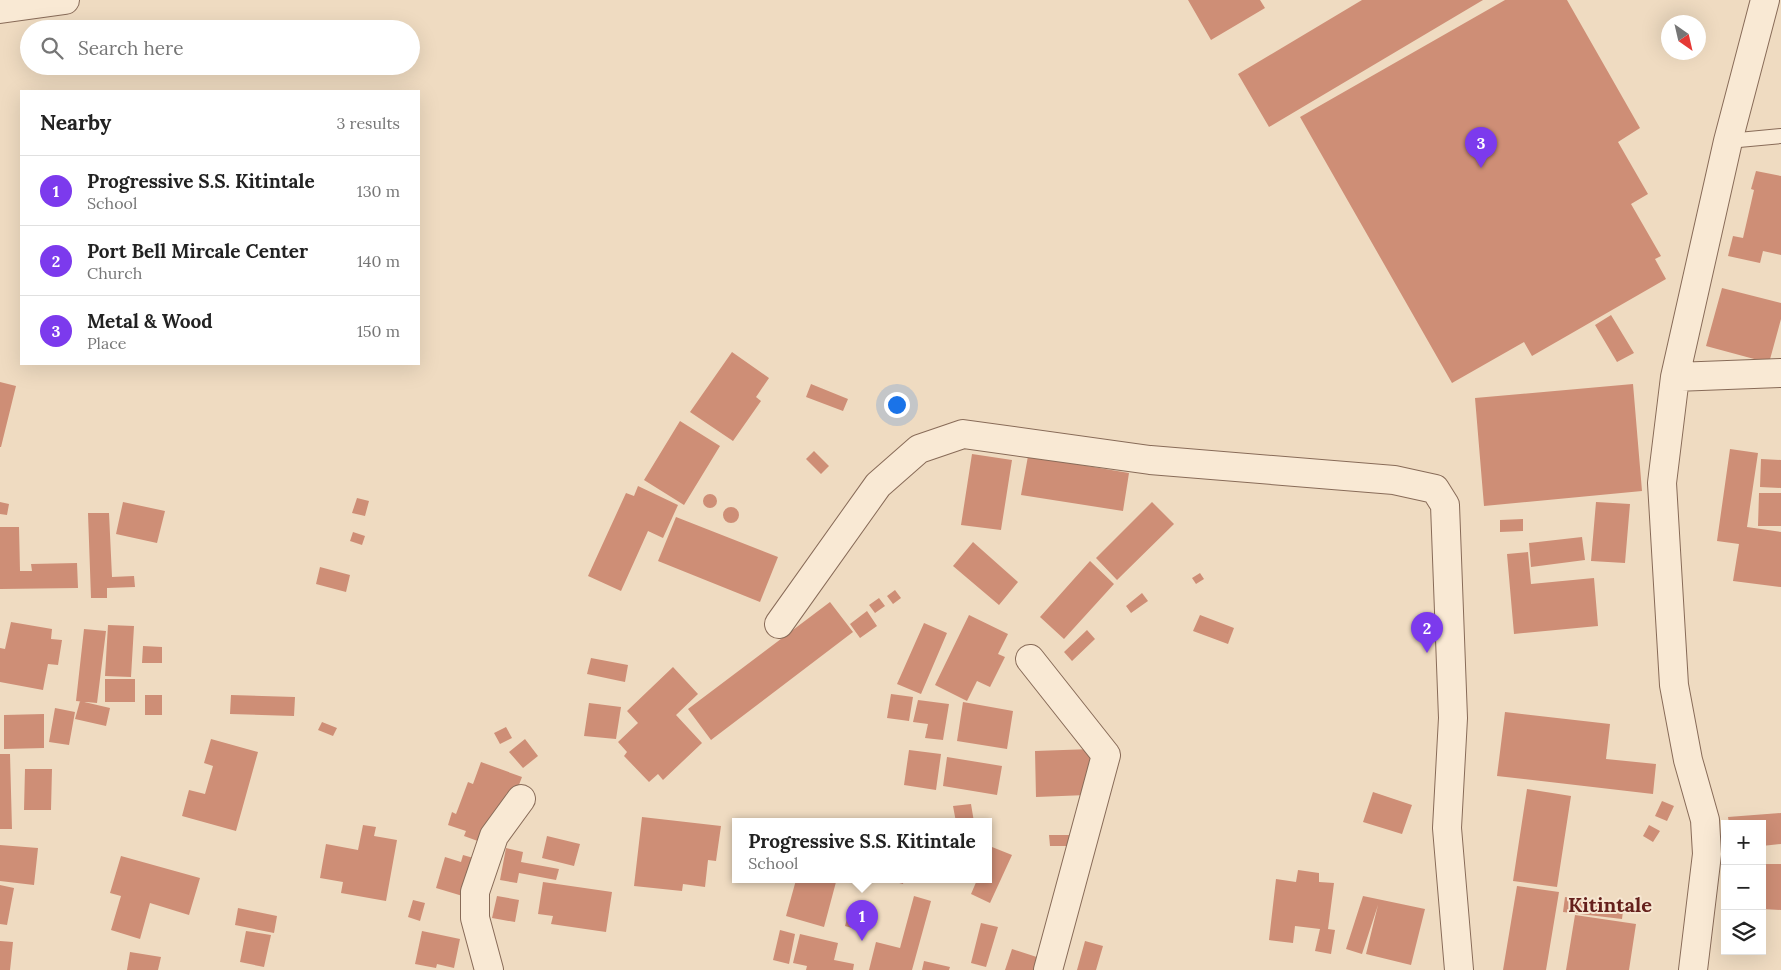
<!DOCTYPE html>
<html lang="en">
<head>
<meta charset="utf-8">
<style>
  :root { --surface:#fff; --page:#f2f2f2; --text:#222; --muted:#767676; --line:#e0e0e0; --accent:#7c3aed }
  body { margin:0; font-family:Lora,serif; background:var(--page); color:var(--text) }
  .controls { position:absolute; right:15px; bottom:15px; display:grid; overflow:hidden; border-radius:0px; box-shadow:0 5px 20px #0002 }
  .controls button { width:45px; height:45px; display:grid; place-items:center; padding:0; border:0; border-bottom:1px solid var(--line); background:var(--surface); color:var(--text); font:25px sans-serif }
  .compass { position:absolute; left:1661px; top:15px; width:45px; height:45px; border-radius:50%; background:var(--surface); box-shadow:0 5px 20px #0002; rotate:146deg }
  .you { position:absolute; left:896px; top:404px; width:18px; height:18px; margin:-12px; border:4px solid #fff; border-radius:50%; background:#1a73e8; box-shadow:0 0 0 8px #1a73e833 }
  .badge { display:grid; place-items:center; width:32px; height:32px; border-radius:50%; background:var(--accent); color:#fff; font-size:16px; font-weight:700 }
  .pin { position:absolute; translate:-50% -41px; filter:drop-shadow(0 1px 2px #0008) }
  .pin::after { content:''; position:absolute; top:26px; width:18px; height:15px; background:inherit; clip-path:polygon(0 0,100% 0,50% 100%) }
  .popup { position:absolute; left:732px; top:818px; width:260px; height:65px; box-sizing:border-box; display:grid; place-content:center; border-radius:0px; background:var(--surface); filter:drop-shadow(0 1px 4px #0005); font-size:16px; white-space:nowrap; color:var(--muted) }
  .popup b { font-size:19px; color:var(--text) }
  .popup::after { content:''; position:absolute; left:50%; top:100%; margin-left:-10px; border:10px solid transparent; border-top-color:var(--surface) }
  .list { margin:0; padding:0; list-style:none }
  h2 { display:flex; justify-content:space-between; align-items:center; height:65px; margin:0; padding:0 20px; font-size:21px }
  h2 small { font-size:16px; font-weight:400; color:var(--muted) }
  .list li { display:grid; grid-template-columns:32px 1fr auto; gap:15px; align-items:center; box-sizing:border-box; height:70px; padding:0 20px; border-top:1px solid var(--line) }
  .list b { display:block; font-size:19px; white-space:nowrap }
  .list p { margin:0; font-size:16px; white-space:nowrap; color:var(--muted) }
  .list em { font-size:16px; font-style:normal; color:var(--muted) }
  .icon { flex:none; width:28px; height:28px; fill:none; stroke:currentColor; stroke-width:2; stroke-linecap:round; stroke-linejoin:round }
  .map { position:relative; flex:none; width:1781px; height:970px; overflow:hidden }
  .search { position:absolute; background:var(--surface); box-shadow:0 5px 20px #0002; left:20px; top:20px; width:400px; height:55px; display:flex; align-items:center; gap:12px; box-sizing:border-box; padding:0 18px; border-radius:28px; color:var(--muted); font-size:19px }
  .panel { position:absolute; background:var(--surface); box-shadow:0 5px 20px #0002; left:20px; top:90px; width:400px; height:275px; border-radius:0px }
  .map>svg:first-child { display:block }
</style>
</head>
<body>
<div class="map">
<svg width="1781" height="970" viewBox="0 0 1781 970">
  <rect width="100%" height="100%" fill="#efdbc1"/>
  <!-- building -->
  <path fill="#ce8e76" d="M1188,0h72l5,8 -54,32z
    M1362,0h121l-214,127 -31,-53z
    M1505,0h62l73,128 -22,14 30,52 -17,10 30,52 -6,3 11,20 -134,77 -8,-14 -72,41 -152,-266z
    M1756,171l25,5v79l-18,-4 -3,12 -32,-7 5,-20 10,2 11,-48 -3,-1z
    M1722,288l59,15v16l-12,44 -63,-17z
    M1611,315l23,38 -17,9 -22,-37z
    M732,352l37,26 -13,19 5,4 -28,40 -43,-29z
    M0,382l16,4 -15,61h-1z
    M811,384l37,15 -5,12 -37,-14z
    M1633,384l9,107 -158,15 -9,-108z
    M680,421l40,25 -36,59 -40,-25z
    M1730,449l28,4 -11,74 34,5v55l-48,-6 6,-37 -22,-3z
    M814,451l15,15 -8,8 -15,-15z
    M972,454l40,6 -11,70 -40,-5z
    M1028,456l101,17 -6,38 -102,-16z
    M1761,459l20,1v28l-21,-1z
    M638,486l40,19 -15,33 -15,-7 -27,60 -33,-15 38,-83 8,3z
    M1759,493h22v33h-23z
    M703 501a7 7 0 1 1 14 0a7 7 0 1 1-14 0Z
    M357,498l12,3 -4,15 -13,-3z
    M0,502l9,2 -2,11 -7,-1z
    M123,502l42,9 -8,32 -41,-9z
    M1152,502l22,22 -57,56 -21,-22z
    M1596,502l34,2 -5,59 -34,-2z
    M723 515a8 8 0 1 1 16 0a8 8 0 1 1-16 0Z
    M88,513h21l3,64 22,-1 1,11 -28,1v10h-16z
    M676,517l102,40 -18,45 -102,-41z
    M1523,519v12l-23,1v-12z
    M0,527h19l1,44h12l-1,-7 46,-1 1,25 -78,1z
    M353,532l12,4 -3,9 -12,-4z
    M1582,537l3,23 -54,7 -2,-24z
    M973,542l45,40 -19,23 -46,-39z
    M1528,552l3,32 63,-6 4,48 -84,8 -7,-80z
    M1090,561l24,23 -50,55 -24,-22z
    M320,567l30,8 -4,17 -30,-8z
    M1200,573l4,6 -8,5 -4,-6z
    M895,590l6,8 -8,6 -6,-8z
    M1142,593l6,8 -17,12 -5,-7z
    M879,598l6,8 -10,7 -6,-8z
    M830,602l23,30 -142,108 -23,-31z
    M867,611l10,15 -17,12 -10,-14z
    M969,615l39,19 -10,20 7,3 -15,30 -13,-6 -10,20 -32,-16z
    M1200,615l34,13 -6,16 -35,-13z
    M11,622l41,7 -1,10 11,1 -4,25 -10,-1 -5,26 -43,-8v-34l5,1z
    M924,623l23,10 -26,61 -24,-10z
    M108,625l26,1 -3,51 -26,-1z
    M84,629l22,2 -9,72 -21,-2z
    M1087,630l8,9 -23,22 -8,-9z
    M143,646l19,1v16h-20z
    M591,658l37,7 -3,17 -38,-8z
    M673,667l25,27 -22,21 26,28 -39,37 -5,-6 -9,8 -25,-26 3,-4 -9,-10 20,-19 -11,-12z
    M105,679h30v23h-30z
    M891,694l22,3 -4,24 -22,-3z
    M145,695h17v20h-17z
    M231,695l64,2 -1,19 -64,-2z
    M918,700l31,4 -6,36 -18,-2 3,-14 -15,-2z
    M80,701l30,7 -4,18 -31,-7z
    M963,702l50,9 -6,38 -50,-8z
    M589,703l32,4 -5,32 -32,-3z
    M55,708l20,4 -6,33 -20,-3z
    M1505,712l105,12 -4,35 50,5 -3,30 -156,-18z
    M44,714v34l-40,1v-34z
    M322,722l15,6 -4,8 -15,-6z
    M506,727l6,11 -12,6 -6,-11z
    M211,739l47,13 -22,79 -54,-15 7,-26 16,4 8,-28 -9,-3z
    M525,739l13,17 -15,12 -14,-16z
    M1092,749l2,14 -7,32 -51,2 -1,-46z
    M909,750l32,4 -5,36 -32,-5z
    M0,754h10l2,75h-12z
    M947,757l55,9 -5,29 -54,-9z
    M481,762l41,15 -7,18 -8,-2 -21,51 -22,-8 2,-5 -18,-6 4,-13 4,2 12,-32 5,2z
    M25,769h27l-1,41h-27z
    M1527,789l44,7 -14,91 -44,-6z
    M1373,792l39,13 -10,29 -39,-12z
    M1662,801l12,5 -7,15 -12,-5z
    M971,804l3,18h-18l-3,-16z
    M1781,813v31l-19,2v-22h-33l-1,-7z
    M642,817l79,9 -5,35 -8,-1 -3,27 -22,-3 -1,7 -48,-5z
    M363,825l13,2 -2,9 23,4 -11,61 -45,-8 2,-11 -23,-4 6,-34 32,6z
    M1649,825l11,6 -7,11 -10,-6z
    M1049,835h23l1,11h-23z
    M547,836l33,8 -6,22 -32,-8z
    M0,845l38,3 -4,37 -34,-4z
    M992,847l20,8 -22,48 -19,-9 6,-14h11v-25z
    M506,848l17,4 -2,10 38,7 -3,11 -37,-7 -2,10 -17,-3z
    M463,855l14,4 -11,38 -30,-9 9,-31 16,5z
    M121,856l79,22 -11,37 -39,-12 -10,36 -29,-9 10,-34 -11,-3z
    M1762,864h19v46l-19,-1z
    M1298,870l21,3v9l15,1 -6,46 7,1 -4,24 -16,-3 5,-22 -25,-3 -2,17 -24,-3 7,-61 20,3z
    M796,880l40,2 -12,45 -38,-11z
    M888,880h16l-1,4z
    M543,882l69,10 -6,40 -55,-8 2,-8 -15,-2z
    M0,885l14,3 -7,37 -7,-1z
    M1517,886l42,6 -13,78h-43z
    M497,896l22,4 -4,22 -23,-4z
    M914,896l17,5 -19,69h-43l7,-28 24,6z
    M1363,896l62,13 -14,56 -45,-11 12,-49 -16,49 -16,-5z
    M1565,897l59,7 -2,15 -59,-7z
    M413,900l12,3 -5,18 -12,-4z
    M238,908l39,8 -3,17 -39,-8z
    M850,908l22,7 -6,17 -21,-6z
    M1575,915l61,9 -7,46h-63z
    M981,923l17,4 -12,40 -15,-4z
    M780,930l15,4 -6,30 -16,-4z
    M246,931l25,4 -7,32 -24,-5z
    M422,931l38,8 -6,29 -17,-4 -1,4 -21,-4z
    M800,934l38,9 -4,17 20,4 -1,6h-47l1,-4 -14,-3z
    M0,941l13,1 -3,28h-10z
    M1085,941l18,5 -7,24h-19z
    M1012,949l37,12 -3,9h-41z
    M130,952l31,5 -3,13h-31z
    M924,961l26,6 -1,3h-27z"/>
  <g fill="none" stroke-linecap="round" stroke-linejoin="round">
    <defs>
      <path id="lane" d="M1728,141l53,-5"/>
      <path id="street" d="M0,9l65,-9
        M1675,377l106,-4
        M779,624l99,-139 41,-36 44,-15 187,26 244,20 41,9 10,16 8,213 -6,110 12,142
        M1030,659l76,96 -58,215
        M489,970l-14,-52v-26l19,-56 27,-37
        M1693,970l14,-116 -2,-34 -17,-60 -14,-75 -12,-202 13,-106 53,-236 37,-141"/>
    </defs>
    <!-- lane casing -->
    <use href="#lane" stroke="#886b58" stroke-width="16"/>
    <!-- street casing -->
    <use href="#street" stroke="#886b58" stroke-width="30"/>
    <!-- lane -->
    <use href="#lane" stroke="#f9e9d4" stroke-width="14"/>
    <!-- street -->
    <use href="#street" stroke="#f9e9d4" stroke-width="28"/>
  </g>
  <g text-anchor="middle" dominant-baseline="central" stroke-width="4" stroke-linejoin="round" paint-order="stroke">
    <!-- district labels -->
    <g font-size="20" font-weight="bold" fill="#65201c" stroke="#f6e6d1">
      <text x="1610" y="904">Kitintale</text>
    </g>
  </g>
</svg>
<div class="controls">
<button>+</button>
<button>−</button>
<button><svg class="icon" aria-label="layers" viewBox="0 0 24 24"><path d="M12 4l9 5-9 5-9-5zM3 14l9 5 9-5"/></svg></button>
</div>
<svg class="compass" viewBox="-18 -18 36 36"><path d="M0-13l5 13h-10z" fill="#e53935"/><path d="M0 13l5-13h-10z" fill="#767676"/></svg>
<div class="you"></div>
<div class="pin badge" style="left:862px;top:941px">1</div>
<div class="popup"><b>Progressive S.S. Kitintale</b>School</div>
<div class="pin badge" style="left:1427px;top:653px">2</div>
<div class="pin badge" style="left:1481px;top:168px">3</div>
<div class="search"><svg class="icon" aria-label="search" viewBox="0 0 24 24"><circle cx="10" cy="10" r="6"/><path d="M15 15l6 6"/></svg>Search here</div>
<section class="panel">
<h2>Nearby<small>3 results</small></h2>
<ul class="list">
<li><span class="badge">1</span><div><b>Progressive S.S. Kitintale</b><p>School</p></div><em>130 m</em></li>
<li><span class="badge">2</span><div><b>Port Bell Mircale Center</b><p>Church</p></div><em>140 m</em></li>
<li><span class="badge">3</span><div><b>Metal &amp; Wood</b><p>Place</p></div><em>150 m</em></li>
</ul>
</section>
</div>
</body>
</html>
